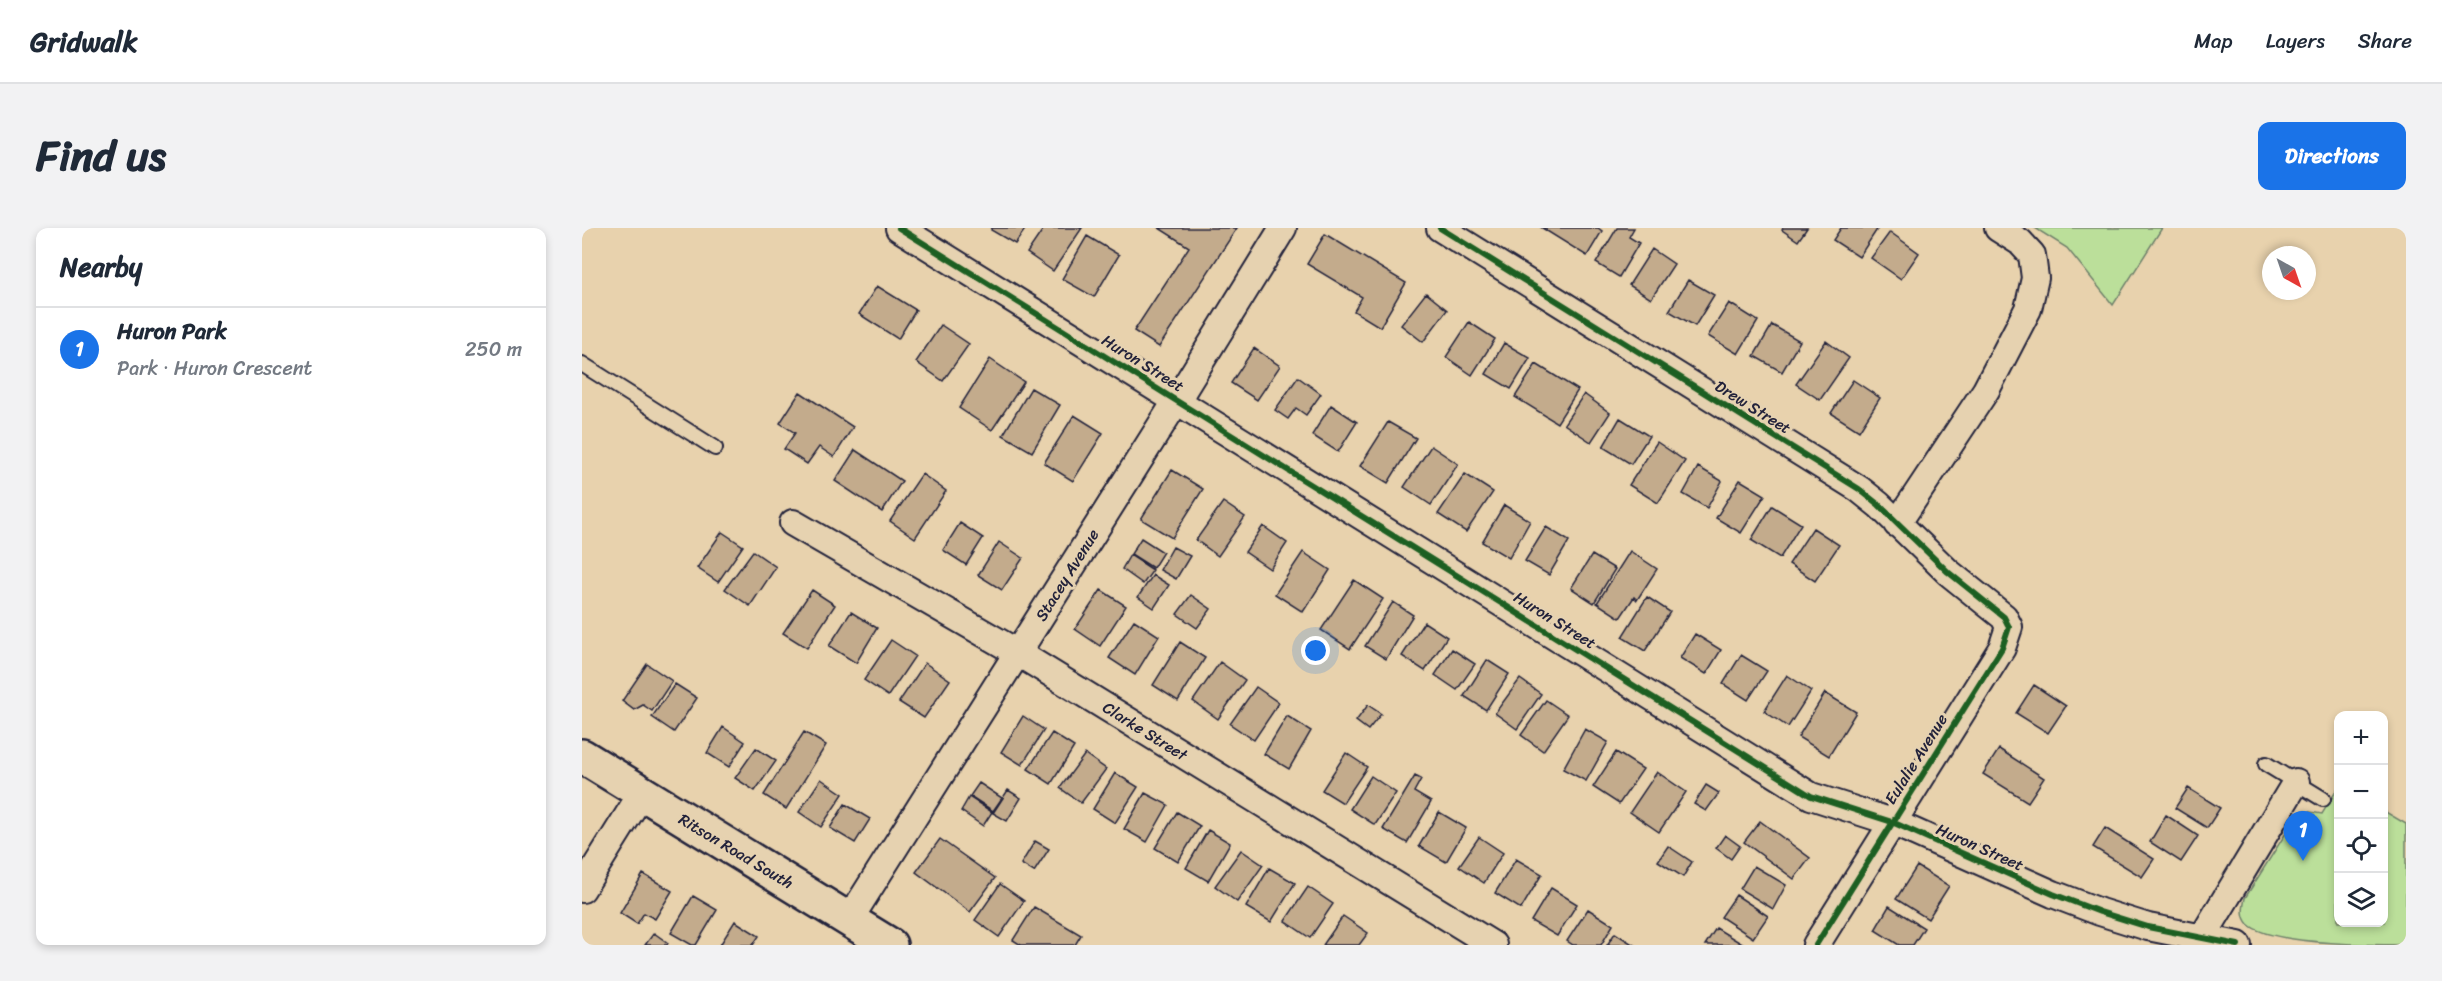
<!DOCTYPE html>
<html lang="en">
<head>
<meta charset="utf-8">
<style>
  :root { --surface:#fff; --page:#f2f2f3; --text:#1f2937; --muted:#747a83; --line:#e0e1e3; --accent:#1a73e8 }
  body { margin:0; font-family:Sriracha,sans-serif; background:var(--page); color:var(--text) }
  .controls { position:absolute; right:18px; bottom:18px; display:grid; overflow:hidden; border-radius:12px; box-shadow:0 3px 9px #0003 }
  .controls button { width:54px; height:54px; display:grid; place-items:center; padding:0; border:0; border-bottom:2px solid var(--line); background:var(--surface); color:var(--text); font:30px sans-serif }
  .compass { position:absolute; left:1680px; top:18px; width:54px; height:54px; border-radius:50%; background:var(--surface); box-shadow:0 3px 9px #0003; rotate:140deg }
  .you { position:absolute; left:734px; top:423px; width:21px; height:21px; margin:-15px; border:4px solid #fff; border-radius:50%; background:#1a73e8; box-shadow:0 0 0 9px #1a73e833 }
  .badge { display:grid; place-items:center; width:39px; height:39px; border-radius:50%; background:var(--accent); color:#fff; font-size:20px; font-weight:700 }
  .pin { position:absolute; translate:-50% -50px; filter:drop-shadow(0 2px 3px #0008) }
  .pin::after { content:''; position:absolute; top:32px; width:21px; height:18px; background:inherit; clip-path:polygon(0 0,100% 0,50% 100%) }
  .list { margin:0; padding:0; list-style:none }
  h2 { display:flex; justify-content:space-between; align-items:center; height:78px; margin:0; padding:0 24px; font-size:26px }
  h2 small { font-size:20px; font-weight:400; color:var(--muted) }
  .list li { display:grid; grid-template-columns:39px 1fr auto; gap:18px; align-items:center; box-sizing:border-box; height:84px; padding:0 24px; border-top:2px solid var(--line) }
  .list b { display:block; font-size:22px; white-space:nowrap }
  .list p { margin:0; font-size:20px; white-space:nowrap; color:var(--muted) }
  .list em { font-size:20px; font-style:normal; color:var(--muted) }
  .icon { flex:none; width:33px; height:33px; fill:none; stroke:currentColor; stroke-width:2; stroke-linecap:round; stroke-linejoin:round }
  .map { position:relative; flex:none; width:1824px; height:717px; overflow:hidden; border-radius:12px }
  header { display:flex; align-items:center; gap:36px; box-sizing:border-box; height:84px; padding:0 30px; background:var(--surface); border-bottom:2px solid var(--line) }
  header strong { font-size:28px }
  nav { display:flex; gap:33px; margin-inline-start:auto; font-size:21px }
  .intro { display:flex; align-items:center; justify-content:space-between; box-sizing:border-box; height:144px; padding:0 36px }
  h1 { margin:0; font-size:42px }
  .button { padding:15px 27px; border-radius:12px; background:var(--accent); color:#fff; font-size:21px; font-weight:700 }
  main { display:flex; gap:36px; padding:0 36px }
  aside { flex:1; background:var(--surface); border-radius:12px; box-shadow:0 3px 9px #0003 }
  .map>svg:first-child { display:block }
</style>
</head>
<body>
<header>
<strong>Gridwalk</strong>
<nav><a>Map</a><a>Layers</a><a>Share</a></nav>
</header>
<div class="intro"><h1>Find us</h1><a class="button">Directions</a></div>
<main>
<aside>
<h2>Nearby<small></small></h2>
<ul class="list">
<li><span class="badge">1</span><div><b>Huron Park</b><p>Park · Huron Crescent</p></div><em>250 m</em></li>
</ul>
</aside>
<div class="map">
<svg width="1824" height="717" viewBox="0 0 1824 717">
  <rect width="100%" height="100%" fill="#e8d2ad"/>
  <filter id="ink" filterUnits="userSpaceOnUse"><feTurbulence type="fractalNoise" baseFrequency=".0167" numOctaves="2"/><feDisplacementMap in="SourceGraphic" scale="12" xChannelSelector="R" yChannelSelector="G"/><feConvolveMatrix kernelMatrix="1 2 1 2 8 2 1 2 1" color-interpolation-filters="sRGB"/></filter>
  <g filter="url(#ink)">
    <!-- green -->
    <path fill="#bbdf9a" stroke="#6e806a" stroke-width="1.5" d="M1453,0h127l-49,77 -46,-57z
      M1756,560v134h46v-111l22,13v121c-33,0 -137,0 -158,-21 -7,-8 -5,-16 -3,-26l51,-81 8,-6 18,3z"/>
    <!-- building -->
    <path fill="#c3ab8c" stroke="#22223b" stroke-width="1.5" d="M410,0h34l-11,16 -24,-14z
      M462,0h38l-29,43 -26,-18z
      M577,0h78l-78,119 -25,-16 55,-84z
      M960,0h56l4,3 -15,25z
      M1035,0h17l-5,9 10,6 -20,34 -23,-14z
      M1201,0h24l-9,13 -16,-11z
      M1259,0h37l-19,29 -26,-17z
      M1308,4l29,21 -18,26 -30,-21z
      M743,6l81,49 -26,44 -26,-16 8,-14 -55,-33z
      M505,8l32,19 -25,42 -32,-18z
      M1070,21l22,15 -23,35 -22,-14z
      M1106,52l26,15 -19,31 -26,-15z
      M295,58l39,24 -18,29 -39,-25z
      M844,65l21,17 -24,32 -22,-17z
      M1147,75l29,18 -20,33 -30,-18z
      M887,94l26,17 -23,36 -26,-18z
      M359,97l28,19 -26,37 -27,-19z
      M1190,97l28,16 -18,31 -28,-16z
      M1244,113l23,17 -29,42 -24,-16z
      M922,115l26,15 -19,31 -25,-15z
      M672,120l26,18 -23,34 -26,-17z
      M408,131l34,23 -32,48 -33,-22z
      M954,136l42,26 -21,33 -42,-26z
      M716,149l23,17 -15,21 -10,-7 -8,11 -13,-9z
      M1271,152l27,18 -21,33 -28,-18z
      M449,160l29,17 -28,47 -29,-17z
      M218,164l53,35 -19,30 -15,-10 -12,17 -23,-15 11,-16 -15,-10z
      M1002,166l26,19 -19,29 -27,-18z
      M749,177l26,17 -19,30 -26,-17z
      M492,187l29,18 -30,48 -29,-18z
      M1038,190l29,18 -18,28 -28,-17z
      M806,194l28,16 -28,45 -28,-17z
      M1075,214l28,19 -27,42 -29,-18z
      M849,218l27,18 -27,41 -27,-18z
      M273,222l47,31 -20,31 -47,-31z
      M1116,239l24,14 -15,27 -24,-14z
      M590,242l31,19 -31,49 -31,-19z
      M340,246l24,17 -31,47 -25,-17z
      M883,246l28,18 -27,40 -28,-18z
      M1158,252l25,15 -24,38 -25,-15z
      M641,274l22,15 -27,39 -22,-16z
      M922,277l26,16 -21,37 -27,-16z
      M1190,278l29,18 -21,34 -29,-18z
      M378,295l23,15 -17,27 -23,-15z
      M681,298l24,17 -17,26 -25,-17z
      M964,299l23,14 -20,34 -24,-14z
      M1231,300l26,17 -24,36 -26,-17z
      M140,304l21,14 -25,36 -21,-14z
      M559,310l22,14 -10,16 -22,-14z
      M417,314l24,16 -21,32 -24,-15z
      M591,319l17,9 -14,23 -16,-9z
      M171,323l23,16 -26,39 -25,-17z
      M1048,323l27,18 -20,31 -3,-3 -14,21 -23,-15z
      M721,324l27,18 -27,42 -28,-18z
      M548,327l23,15 -10,14 -21,-15z
      M1010,327l23,14 -21,34 -23,-15z
      M571,347l16,10 -15,23 -16,-11z
      M772,352l29,19 -33,50 -29,-19z
      M230,362l23,15 -28,43 -24,-15z
      M519,362l25,16 -26,40 -25,-17z
      M609,367l20,14 -14,19 -20,-14z
      M1065,369l23,15 -25,39 -23,-14z
      M811,374l20,13 -27,44 -21,-13z
      M269,384l26,16 -21,35 -27,-17z
      M552,392l25,16 -24,39 -26,-17z
      M842,394l23,15 -22,34 -23,-15z
      M1113,406l26,16 -15,24 -26,-16z
      M309,412l24,16 -27,40 -24,-16z
      M598,414l25,16 -27,43 -25,-16z
      M870,421l23,15 -18,26 -22,-15z
      M1159,427l26,16 -19,29 -25,-16z
      M905,432l22,14 -23,36 -22,-14z
      M638,434l25,18 -27,39 -25,-18z
      M343,435l25,17 -26,38 -25,-16z
      M65,436l25,17 -20,30 -9,-6 -9,5 -12,-9z
      M1205,447l24,16 -23,36 -24,-16z
      M938,451l21,15 -24,35 -22,-16z
      M93,456l22,14 -23,34 -22,-15z
      M1452,457l32,21 -18,27 -32,-20z
      M674,459l23,16 -25,37 -24,-16z
      M1243,465l31,19 -27,44 -31,-19z
      M964,472l22,15 -25,36 -22,-16z
      M786,477l13,9 -13,16 -12,-9z
      M441,488l21,14 -22,35 -21,-13z
      M705,488l24,15 -22,38 -25,-15z
      M141,499l22,15 -16,25 -22,-14z
      M1003,501l23,13 -22,39 -23,-12z
      M222,504l22,13 -40,64 -22,-14z
      M470,505l22,14 -23,37 -23,-15z
      M174,520l20,13 -21,30 -20,-13z
      M1417,521l45,29 -16,24 -45,-28z
      M1034,524l27,17 -24,35 -26,-17z
      M764,525l21,14 -24,36 -21,-13z
      M503,526l21,15 -25,34 -21,-15z
      M1075,544l29,20 -27,40 -29,-20z
      M533,545l23,14 -23,36 -22,-14z
      M789,548l25,17 -21,32 -25,-16z
      M833,548l6,3 -7,13 17,10 -24,41 -24,-14z
      M239,551l22,15 -22,33 -22,-15z
      M397,555l23,15 -9,13 -23,-15z
      M1124,557l13,8 -13,18 -12,-7z
      M1606,560l32,20 -13,20 -32,-20z
      M426,562l13,8 -14,23 -14,-8z
      M563,565l23,12 -21,37 -23,-13z
      M387,569l23,15 -9,14 -22,-15z
      M263,576l25,15 -15,24 -25,-15z
      M595,584l23,14 -22,36 -23,-14z
      M857,584l27,16 -20,34 -27,-16z
      M1584,587l32,21 -17,26 -31,-20z
      M1178,593l50,37 -16,21 -50,-37z
      M1523,600l49,31 -12,18 -49,-30z
      M626,602l22,13 -22,38 -22,-13z
      M1143,607l15,11 -9,13 -15,-11z
      M897,609l24,16 -19,30 -25,-17z
      M358,611l55,39 -25,34 -54,-40z
      M453,613l14,8 -15,23 -13,-8z
      M1086,618l24,16 -9,15 -25,-16z
      M659,622l22,15 -26,37 -22,-16z
      M934,631l26,15 -21,35 -26,-16z
      M1172,638l32,19 -13,24 -33,-20z
      M1335,638l32,20 -21,33 -32,-20z
      M687,640l26,15 -24,39 -25,-15z
      M61,646l29,17 -17,28 -11,-6 -7,11 -17,-11z
      M418,656l24,17 -25,36 -24,-17z
      M726,659l25,17 -23,34 -25,-17z
      M969,660l26,16 -20,32 -26,-15z
      M1154,667l32,21 -15,22 -32,-21z
      M111,668l24,14 -21,35h-4l-21,-12z
      M1307,678l35,22 -11,17h-14l-24,-15z
      M452,679l47,28 -6,10h-54l-8,-5z
      M1006,681l25,16 -12,20h-28l-6,-4z
      M761,688l25,17 -9,12h-36z
      M153,693l24,15 -6,9h-33z
      M1134,700l28,17h-39z
      M72,705l14,10 -1,2h-22z
      M1033,705l19,12h-27z"/>
    <g fill="none" stroke-linecap="round" stroke-linejoin="round">
      <defs>
        <path id="lane" d="M0,136l133,84
          M1684,536l57,35"/>
        <path id="street" d="M317,0l912,568 81,26 161,72 47,18 48,15 90,18
          M858,0l419,261 20,16 69,67 56,45 5,10 -7,21 -186,297
          M211,295l225,130 475,292
          M1315,296l89,-134 42,-81 7,-31 -3,-23 -12,-13 -22,-14
          M0,661l60,-96
          M267,692l328,-520 106,-172
          M1620,710l94,-156"/>
        <path id="secondary" d="M0,528l308,189"/>
      </defs>
      <!-- lane casing -->
      <use href="#lane" stroke="#22223b" stroke-width="18"/>
      <!-- street casing -->
      <use href="#street" stroke="#22223b" stroke-width="30"/>
      <!-- secondary casing -->
      <use href="#secondary" stroke="#22223b" stroke-width="38"/>
      <!-- lane -->
      <use href="#lane" stroke="#e6d2b0" stroke-width="14"/>
      <!-- street -->
      <use href="#street" stroke="#e6d2b0" stroke-width="26"/>
      <!-- secondary -->
      <use href="#secondary" stroke="#e6d2b0" stroke-width="33"/>
      <defs>
        <path id="cycleway" d="M317,0l912,568 81,26 161,72 47,18 48,15 90,18
          M858,0l419,261 20,16 69,67 56,45 5,10 -7,21 -186,297"/>
      </defs>
      <!-- cycleway casing -->
      <use href="#cycleway" stroke="#e6d2b0" stroke-width="10"/>
      <!-- cycleway -->
      <use href="#cycleway" stroke="#1b5e20" stroke-width="6"/>
    </g>
  </g>
  <g text-anchor="middle" dominant-baseline="central" stroke-width="6" stroke-linejoin="round" paint-order="stroke">
    <!-- street labels -->
    <g font-size="16" fill="#22223b" stroke="#e6d2b0">
      <text transform="translate(561 135) rotate(32)">Huron Street</text>
      <text transform="translate(1171 179) rotate(32)">Drew Street</text>
      <text transform="translate(485 347) rotate(-58)">Stacey Avenue</text>
      <text transform="translate(973 392) rotate(32)">Huron Street</text>
      <text transform="translate(563 503) rotate(32)">Clarke Street</text>
      <text transform="translate(1334 531) rotate(-58)">Eulalie Avenue</text>
      <text transform="translate(1398 619) rotate(24)">Huron Street</text>
      <text transform="translate(154 623) rotate(31)">Ritson Road South</text>
    </g>
  </g>
</svg>
<div class="controls">
<button>+</button>
<button>−</button>
<button><svg class="icon" aria-label="locate" viewBox="0 0 24 24"><circle cx="12" cy="12" r="6"/><path d="M12 2v4M12 18v4M2 12h4M18 12h4"/></svg></button>
<button><svg class="icon" aria-label="layers" viewBox="0 0 24 24"><path d="M12 4l9 5-9 5-9-5zM3 14l9 5 9-5"/></svg></button>
</div>
<svg class="compass" viewBox="-18 -18 36 36"><path d="M0-13l5 13h-10z" fill="#e53935"/><path d="M0 13l5-13h-10z" fill="#747a83"/></svg>
<div class="you"></div>
<div class="pin badge" style="left:1721px;top:633px">1</div>
</div>
</main>
</body>
</html>
